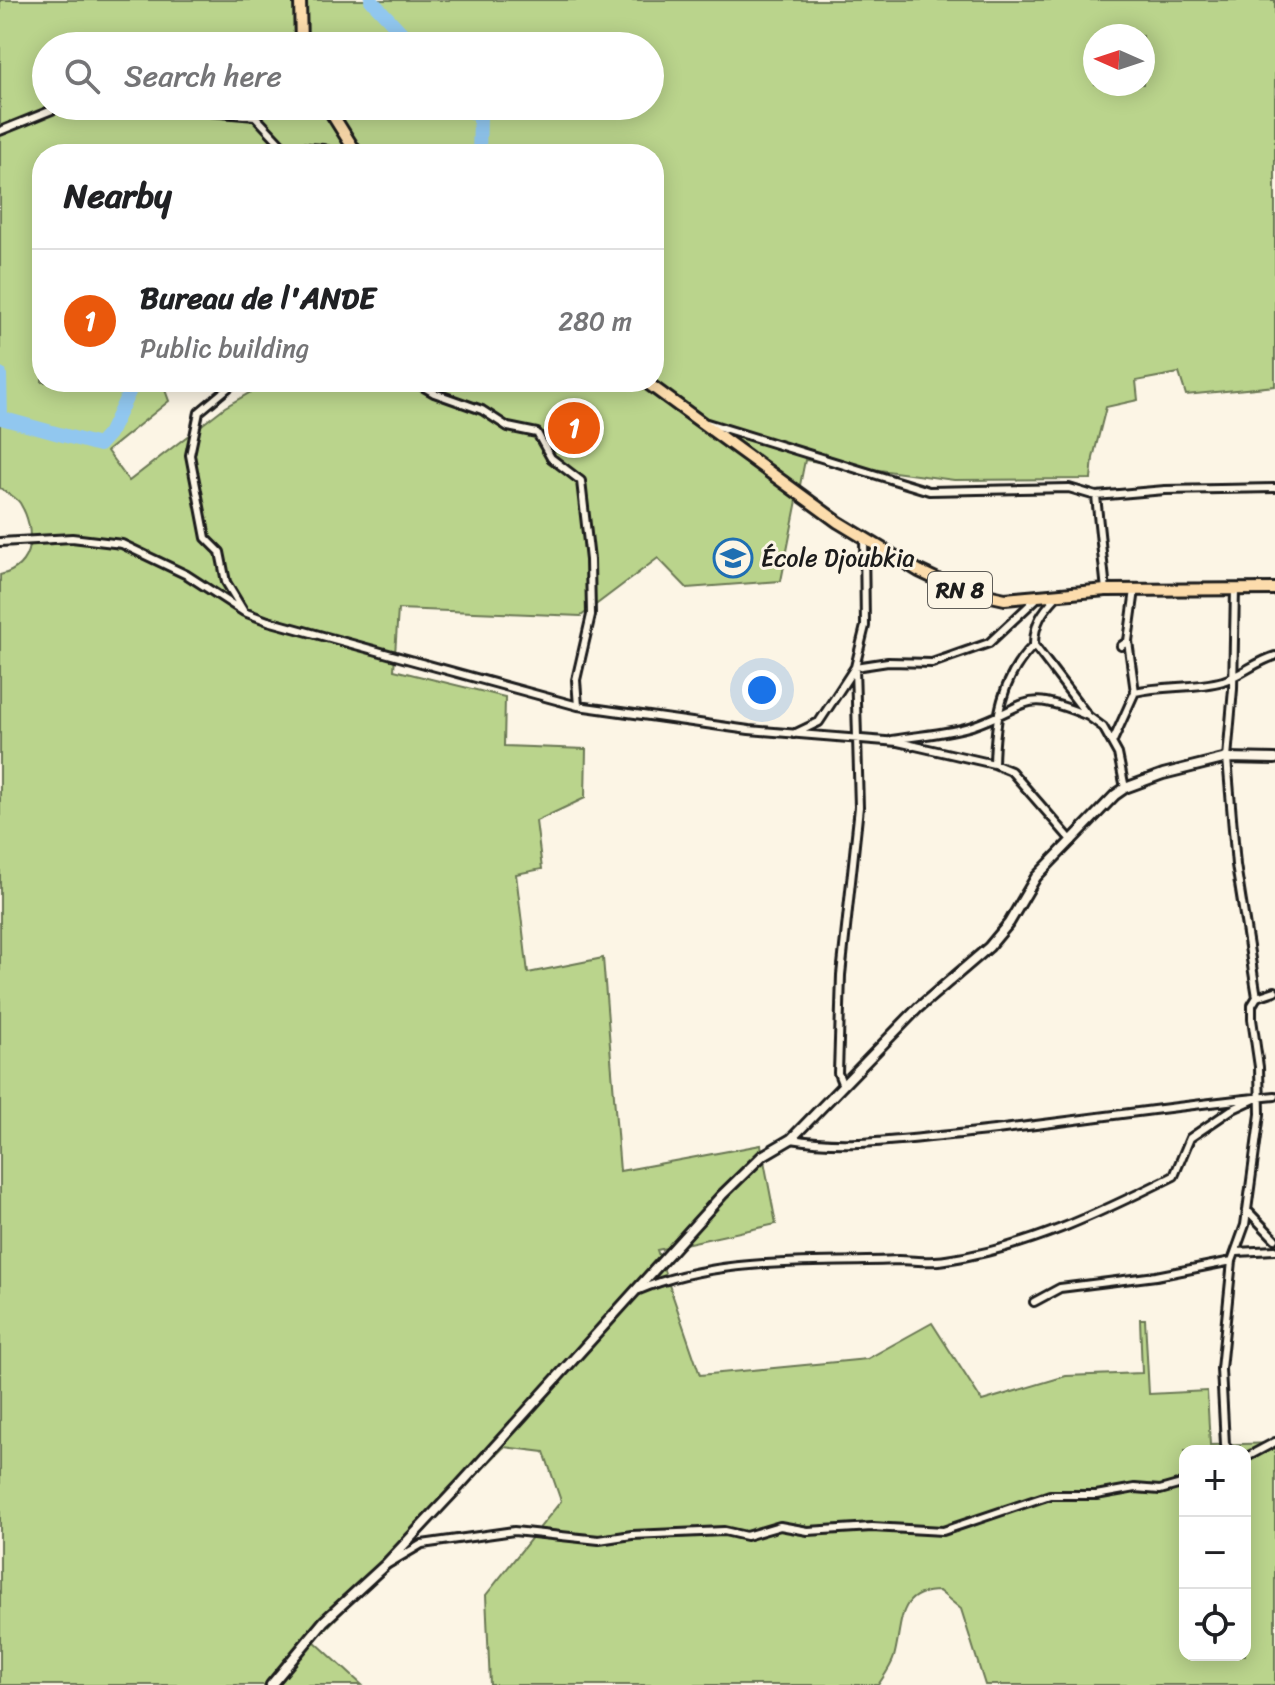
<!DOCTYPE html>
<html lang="en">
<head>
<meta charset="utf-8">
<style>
  :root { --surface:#fff; --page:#f6f6f6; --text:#202124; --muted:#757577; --line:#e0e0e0; --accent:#ea580c }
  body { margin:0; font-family:Sriracha,sans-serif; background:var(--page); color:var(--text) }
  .controls { position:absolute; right:24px; bottom:24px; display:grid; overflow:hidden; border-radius:16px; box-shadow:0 4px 20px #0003 }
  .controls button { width:72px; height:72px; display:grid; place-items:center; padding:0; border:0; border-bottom:2px solid var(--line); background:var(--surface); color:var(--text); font:40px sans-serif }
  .compass { position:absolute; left:1083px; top:24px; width:72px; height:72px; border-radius:50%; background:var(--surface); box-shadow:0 4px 20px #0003; rotate:273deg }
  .you { position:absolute; left:762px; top:690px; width:28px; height:28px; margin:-20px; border:6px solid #fff; border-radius:50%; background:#1a73e8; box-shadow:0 0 0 12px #1a73e833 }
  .badge { display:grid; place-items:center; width:52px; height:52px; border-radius:50%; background:var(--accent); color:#fff; font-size:26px; font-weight:700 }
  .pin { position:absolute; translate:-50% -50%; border:4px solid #fff; box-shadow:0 2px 8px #0006 }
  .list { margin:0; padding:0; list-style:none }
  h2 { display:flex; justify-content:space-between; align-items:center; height:104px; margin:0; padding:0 32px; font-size:34px }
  h2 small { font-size:26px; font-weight:400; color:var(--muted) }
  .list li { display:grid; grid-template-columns:52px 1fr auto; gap:24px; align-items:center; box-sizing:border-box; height:144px; padding:0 32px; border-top:2px solid var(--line) }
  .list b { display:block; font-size:30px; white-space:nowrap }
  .list p { margin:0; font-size:26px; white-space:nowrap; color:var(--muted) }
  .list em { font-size:26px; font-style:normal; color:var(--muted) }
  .icon { flex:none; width:44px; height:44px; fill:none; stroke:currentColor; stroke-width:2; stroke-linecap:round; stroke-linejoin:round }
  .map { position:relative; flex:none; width:1275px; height:1685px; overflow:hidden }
  .search { position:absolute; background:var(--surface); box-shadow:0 4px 20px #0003; left:32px; top:32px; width:632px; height:88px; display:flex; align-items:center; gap:20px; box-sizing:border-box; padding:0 28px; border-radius:44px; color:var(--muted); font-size:30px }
  .panel { position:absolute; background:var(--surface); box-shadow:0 4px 20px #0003; left:32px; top:144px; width:632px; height:248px; border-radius:32px }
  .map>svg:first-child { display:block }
</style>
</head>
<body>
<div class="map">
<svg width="1275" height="1685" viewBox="0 0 1275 1685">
  <rect width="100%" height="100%" fill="#fcf5e5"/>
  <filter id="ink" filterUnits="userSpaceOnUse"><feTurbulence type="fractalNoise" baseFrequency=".0125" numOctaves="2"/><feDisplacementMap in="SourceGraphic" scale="16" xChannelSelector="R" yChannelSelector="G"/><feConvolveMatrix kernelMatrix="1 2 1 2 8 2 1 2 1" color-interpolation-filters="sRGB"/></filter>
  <g filter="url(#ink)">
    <!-- green -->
    <path fill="#bad48c" stroke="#6b7854" stroke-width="2" fill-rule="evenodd" d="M0,0h1275v386l-89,9 -7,-22 -43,8 2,19 -32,7 -13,51 -2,21 -137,1 -149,-20 -24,121 -94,7 -29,-30 -77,58 -183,-7 -4,61 111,27 -1,49 82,3 -1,49 -49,23 6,48 -26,5 12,99 75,-15 17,213 141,-26 15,79 -119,26 43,125 167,-16 65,-36 50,78 84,-25 76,-3 -2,-54h5l4,75 58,-3 3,54 65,-2v242h-290l-24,-76 -22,-18c-43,0 -36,33 -45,66 -3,10 -10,19 -16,28h-388l-4,-90 75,-94 -17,-49 -40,-5 -190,194 48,44h-362v-1110c35,-8 36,-46 20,-72 -4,-6 -14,-11 -20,-15zM1095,36h48v48h-48zM46,46h604v60h-604zM42,154h612v228h-386l-43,25 -96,74 -22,-30 62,-50 -5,-14 10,-5h-132zM1185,1451h60v204h-60z"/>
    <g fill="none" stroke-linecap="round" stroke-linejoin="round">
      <!-- river -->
      <path stroke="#91c7ef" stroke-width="14" d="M371,0l43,46
        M468,106l12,13 -1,35
        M0,374l1,44 98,27 10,-11 25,-52"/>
      <defs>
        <path id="minor" d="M141,106l114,10 16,-10
          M255,116l28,30 40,3 17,5
          M0,131l62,-25
          M235,382l-36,30 -9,43 16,83 14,14 6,30 18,30
          M415,382l19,11 48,17 26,17 29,6 14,25 30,23 9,79 1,55 -15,65 2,26
          M707,423l222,68 140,-3 27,8 69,-6 110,-2
          M1096,496l10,94
          M0,542l72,-4 50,6 65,31 57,37 24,9 310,85 171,24 149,12 96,22 17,7 61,70
          M1128,641l7,51
          M1034,645l54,71 15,11 15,27 7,34
          M1121,646l7,-5 7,-51
          M794,734l25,-12 36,-55 33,-5 44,1 57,-20 47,-44
          M892,740c27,-5 55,-6 80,-14 61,-21 48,-38 116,-10
          M1112,743l23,-51c29,-7 60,-3 88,-11 19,-6 32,-19 52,-25
          M994,764c1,-44 7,-87 40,-119 0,-22 8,-33 23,-49
          M1257,997l18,-6
          M843,1086l-5,-13 3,-98 18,-168 -4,-140 10,-41 -1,-89
          M791,1139c47,8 92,3 139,-2 116,-11 230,-30 345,-41
          M1247,1210l28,29
          M1237,1252l38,-2
          M639,1290c79,-34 174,-26 259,-30 16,0 33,3 48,0 82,-12 154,-47 228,-84l16,-38 41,-28 28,-13
          M1034,1302l26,-14 96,-12 76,-15
          M1230,1451l-5,-7 -4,-75 11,-108 13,-36 15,-111 -1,-47 -7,-48v-14l5,-8 -21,-132 -9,-107 6,-69 2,-100
          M1245,1458l30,-16
          M388,1564l34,-20 92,-13 85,9 33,-5 92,-4 22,5 34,-10 28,5 64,-4 71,4 107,-36h46l39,-7 25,2 25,-7"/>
        <path id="tertiary" d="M271,1685l53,-64 61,-56 75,-80 262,-290 40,-39 29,-17 127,-131 71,-61 20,-24 27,-46 79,-82 10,-7 38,-14 64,-16 48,1"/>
        <path id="primary" d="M300,0l1,46
          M327,106l30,48
          M646,382l192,140 81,49 36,17 50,11 101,-9 169,-1"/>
      </defs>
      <!-- minor casing -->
      <use href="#minor" stroke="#1c1c1c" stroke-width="12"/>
      <!-- tertiary casing -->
      <use href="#tertiary" stroke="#1c1c1c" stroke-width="14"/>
      <!-- primary casing -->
      <use href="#primary" stroke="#1c1c1c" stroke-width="16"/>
      <!-- minor -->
      <use href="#minor" stroke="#fcf5e5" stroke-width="6"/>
      <!-- tertiary -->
      <use href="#tertiary" stroke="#fcf5e5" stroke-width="8"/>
      <!-- primary -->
      <use href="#primary" stroke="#fcdcac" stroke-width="10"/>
    </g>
  </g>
  <!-- icons -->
  <defs>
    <symbol id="school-ring" viewBox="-11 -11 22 22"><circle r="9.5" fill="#fcf5e5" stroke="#1f6fb2" stroke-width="1.5"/><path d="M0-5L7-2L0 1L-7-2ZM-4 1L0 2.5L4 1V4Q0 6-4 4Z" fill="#1f6fb2"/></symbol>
  </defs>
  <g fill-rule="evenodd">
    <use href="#school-ring" x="711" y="536" width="44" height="44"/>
  </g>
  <g text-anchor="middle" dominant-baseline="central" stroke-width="6" stroke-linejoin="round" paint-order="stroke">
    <!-- shield labels -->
    <rect fill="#fcf5e5" stroke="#5f5d58" stroke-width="2" x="928" y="572" width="64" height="36" rx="6"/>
    <g font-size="22" font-weight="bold" fill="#1c1c1c">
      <text x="960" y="590">RN 8</text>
    </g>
    <!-- poi labels -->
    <g font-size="24" fill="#1c1c1c" stroke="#fcf5e5" text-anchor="start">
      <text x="761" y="558">École Djoubkia</text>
    </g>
  </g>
</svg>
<div class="controls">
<button>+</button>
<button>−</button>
<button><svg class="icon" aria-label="locate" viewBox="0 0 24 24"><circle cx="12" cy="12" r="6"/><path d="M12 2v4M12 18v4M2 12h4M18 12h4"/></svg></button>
</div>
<svg class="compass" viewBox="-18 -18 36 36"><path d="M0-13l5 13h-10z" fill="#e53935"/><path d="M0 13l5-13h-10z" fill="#757577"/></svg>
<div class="you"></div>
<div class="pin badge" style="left:574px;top:428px">1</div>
<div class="search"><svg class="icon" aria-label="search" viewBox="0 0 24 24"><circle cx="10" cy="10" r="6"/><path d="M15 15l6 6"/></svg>Search here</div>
<section class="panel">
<h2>Nearby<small></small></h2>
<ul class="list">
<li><span class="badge">1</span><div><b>Bureau de l'ANDE</b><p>Public building</p></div><em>280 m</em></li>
</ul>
</section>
</div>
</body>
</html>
